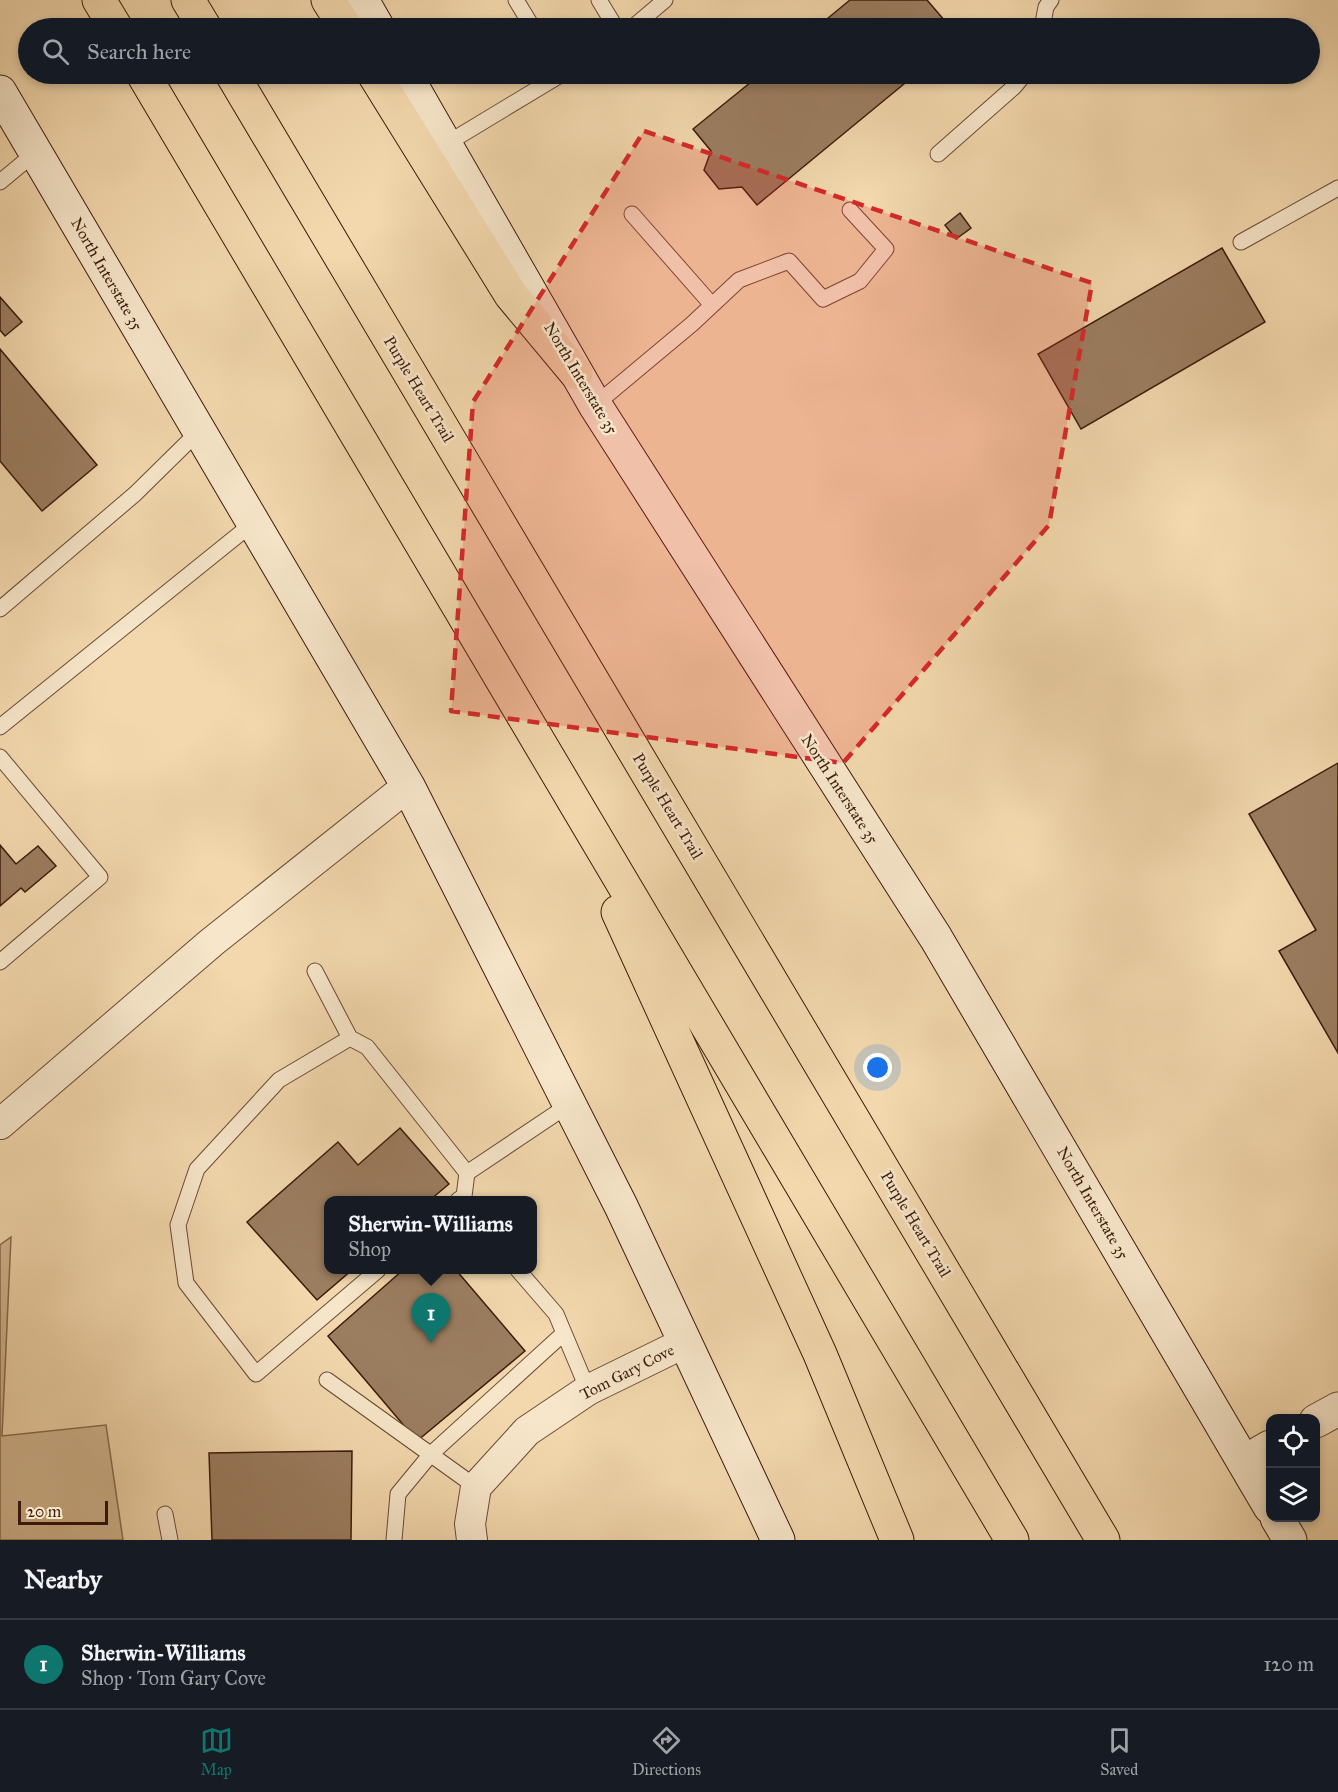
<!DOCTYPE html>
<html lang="en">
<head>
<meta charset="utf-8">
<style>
  :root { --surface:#171b24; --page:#242831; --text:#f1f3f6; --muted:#9ea1a6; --line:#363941; --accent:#0f766e }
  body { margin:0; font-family:"IM FELL Great Primer",serif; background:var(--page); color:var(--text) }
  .controls { position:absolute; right:18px; bottom:18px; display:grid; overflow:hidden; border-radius:12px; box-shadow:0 3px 9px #0003 }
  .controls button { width:54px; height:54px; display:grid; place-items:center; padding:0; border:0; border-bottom:2px solid var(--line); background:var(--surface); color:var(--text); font:30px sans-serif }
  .scale { position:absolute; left:18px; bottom:15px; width:90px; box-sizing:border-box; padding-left:6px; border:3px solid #3c1b0c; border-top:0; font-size:16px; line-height:21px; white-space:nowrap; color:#3c1b0c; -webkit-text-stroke:4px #f7e6ca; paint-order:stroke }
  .you { position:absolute; left:878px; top:1068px; width:21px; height:21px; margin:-15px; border:4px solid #fff; border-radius:50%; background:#1a73e8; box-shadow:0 0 0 9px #1a73e833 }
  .badge { display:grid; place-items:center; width:39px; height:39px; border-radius:50%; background:var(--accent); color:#fff; font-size:20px; font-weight:700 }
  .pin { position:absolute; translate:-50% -50px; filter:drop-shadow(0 2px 3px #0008) }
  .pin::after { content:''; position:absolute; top:32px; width:21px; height:18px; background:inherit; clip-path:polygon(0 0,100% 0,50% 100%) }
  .popup { position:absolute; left:324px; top:1196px; width:213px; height:78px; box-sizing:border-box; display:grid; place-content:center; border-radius:12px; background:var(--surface); filter:drop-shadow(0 2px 4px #0005); font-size:20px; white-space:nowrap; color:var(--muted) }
  .popup b { font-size:22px; color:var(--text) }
  .popup::after { content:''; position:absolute; left:50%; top:100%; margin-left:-12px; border:12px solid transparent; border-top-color:var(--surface) }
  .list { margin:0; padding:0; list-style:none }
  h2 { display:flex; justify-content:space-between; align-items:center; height:78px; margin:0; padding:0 24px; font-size:26px }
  h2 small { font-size:20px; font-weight:400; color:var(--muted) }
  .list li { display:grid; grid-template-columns:39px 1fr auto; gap:18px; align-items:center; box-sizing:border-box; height:90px; padding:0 24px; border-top:2px solid var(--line) }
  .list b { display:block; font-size:22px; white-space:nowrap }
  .list p { margin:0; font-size:20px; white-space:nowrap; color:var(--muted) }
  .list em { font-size:20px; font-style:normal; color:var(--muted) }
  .icon { flex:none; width:33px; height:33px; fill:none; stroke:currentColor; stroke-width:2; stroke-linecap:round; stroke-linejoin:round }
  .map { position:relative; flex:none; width:1338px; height:1540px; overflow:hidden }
  .search { position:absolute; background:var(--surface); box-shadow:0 3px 9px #0003; left:18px; right:18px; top:18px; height:66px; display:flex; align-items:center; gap:15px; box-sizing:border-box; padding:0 21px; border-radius:33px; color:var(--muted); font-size:22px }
  .sheet { height:168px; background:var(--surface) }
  nav { display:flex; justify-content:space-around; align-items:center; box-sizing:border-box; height:84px; border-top:2px solid var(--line); background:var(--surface); font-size:16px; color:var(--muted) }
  nav a { display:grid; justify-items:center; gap:3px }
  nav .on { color:var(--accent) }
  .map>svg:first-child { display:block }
</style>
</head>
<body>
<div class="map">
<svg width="1338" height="1540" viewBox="0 0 1338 1540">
  <rect width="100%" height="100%" fill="#f3d8ad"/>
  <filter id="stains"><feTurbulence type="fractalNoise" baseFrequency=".00333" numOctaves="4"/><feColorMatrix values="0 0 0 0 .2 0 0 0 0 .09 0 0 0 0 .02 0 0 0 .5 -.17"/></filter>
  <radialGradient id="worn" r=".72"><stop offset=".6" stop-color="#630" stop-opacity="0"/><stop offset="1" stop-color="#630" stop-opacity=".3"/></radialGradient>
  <!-- green -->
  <path fill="#d4b892" stroke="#886a4f" stroke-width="1.5" d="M11,1237l-9,199 104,-11 17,115h-123v-295z"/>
  <!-- building -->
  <path fill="#9b7d60" stroke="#3c1b0c" stroke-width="1.5" d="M850,0h77l24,28h-144l6,-4 3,4z
    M761,74h155l-159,131 -15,-18 -23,2 -15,-19 7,-19 -18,-22z
    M960,213l11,15 -15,11 -11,-14z
    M1222,248l43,74 -184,107 -43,-75z
    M0,297l22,25 -17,14 -5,-6z
    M0,349l97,116 -55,46 -42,-50z
    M1338,763v290l-59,-102 37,-21 -67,-116z
    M0,845l16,19 22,-18 18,20 -31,26 -4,-4 -21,18z
    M400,1128l49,56 -19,16h-101v70h23l-35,30 -70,-78 91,-80 20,23z
    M403,1270h53l69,81 -108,90 -89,-105z
    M352,1451l-1,89h-139l-3,-87z"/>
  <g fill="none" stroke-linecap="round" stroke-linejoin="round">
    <defs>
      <path id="service" d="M516,0l17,28
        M599,0l17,28
        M632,28l33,-28
        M1042,28l4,-21 5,-7
        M446,144l116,-70
        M938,154l76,-67 11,-13
        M0,182l35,-29
        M632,214l80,91
        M1241,242l97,-54
        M595,405l97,-81 47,-44 50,-19 34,38 37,-18 26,-32 -36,-39
        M0,609l135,-115 64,-63
        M0,727l253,-204
        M0,757l100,120 -100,85
        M315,971l35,67
        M467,1173l103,-69
        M378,1270l-122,104 -70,-91 -8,-58 19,-56 82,-89 71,-42 17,9 100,126 -3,23 -6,4
        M518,1270l38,44 32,76
        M327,1380l149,107
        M165,1514l5,26
        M394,1540l4,-46 33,-40 133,-121"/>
      <path id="minor" d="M0,1124l212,-182 196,-156
        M472,1540l-2,-16 6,-37 51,-56 61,-41 98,-48"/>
      <path id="tertiary" d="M1316,1421l22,-12
        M1244,1462l26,-15"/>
      <path id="secondary" d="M362,0l16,28
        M405,74l190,331 341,533 334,569
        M0,92l408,694 213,420 157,334
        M1277,1518l13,22"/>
      <path id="motorway" d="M99,0l17,28
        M188,0l17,28
        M328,0l18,28
        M143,74l869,1466
        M232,74l871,1466
        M374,74l137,221 65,78
        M618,912l202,442 77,186"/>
    </defs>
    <!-- service casing -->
    <use href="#service" stroke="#6a4a34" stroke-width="17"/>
    <!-- minor casing -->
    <use href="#minor" stroke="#6a4a34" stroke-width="32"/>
    <!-- tertiary casing -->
    <use href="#tertiary" stroke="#6a4a34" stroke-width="35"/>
    <!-- secondary casing -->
    <use href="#secondary" stroke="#3c1b0c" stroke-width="35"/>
    <!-- motorway casing -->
    <use href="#motorway" stroke="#3c1b0c" stroke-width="35"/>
    <!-- service -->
    <use href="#service" stroke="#f7e6ca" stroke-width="15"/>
    <!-- minor -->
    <use href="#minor" stroke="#f7e6ca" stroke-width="30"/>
    <!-- tertiary -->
    <use href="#tertiary" stroke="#f7e6ca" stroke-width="33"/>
    <!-- secondary -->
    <use href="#secondary" stroke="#f7e6ca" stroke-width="33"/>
    <!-- motorway -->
    <use href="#motorway" stroke="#f3d8ad" stroke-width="33"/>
  </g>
  <!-- marked area -->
  <path fill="#d62828" fill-opacity="0.2" stroke="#d62828" stroke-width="4.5" stroke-dasharray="12 8" stroke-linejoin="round" d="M644,131l448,152 -43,242 -206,238 -392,-52 22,-309z"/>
  <g text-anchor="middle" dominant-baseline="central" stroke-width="5" stroke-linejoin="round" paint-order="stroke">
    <!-- street labels -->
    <g font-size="16" fill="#3c1b0c" stroke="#f7e6ca">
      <text transform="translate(107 274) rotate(60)">North Interstate 35</text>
      <text transform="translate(581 378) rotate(59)">North Interstate 35</text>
      <text transform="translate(419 389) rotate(59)">Purple Heart Trail</text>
      <text transform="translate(840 789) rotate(57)">North Interstate 35</text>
      <text transform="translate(668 806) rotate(59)">Purple Heart Trail</text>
      <text transform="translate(1093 1203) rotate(60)">North Interstate 35</text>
      <text transform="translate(916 1224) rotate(59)">Purple Heart Trail</text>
      <text transform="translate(627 1372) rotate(-27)">Tom Gary Cove</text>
    </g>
  </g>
  <rect width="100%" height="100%" filter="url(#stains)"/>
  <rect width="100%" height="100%" fill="url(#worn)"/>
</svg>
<div class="controls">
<button><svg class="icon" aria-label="locate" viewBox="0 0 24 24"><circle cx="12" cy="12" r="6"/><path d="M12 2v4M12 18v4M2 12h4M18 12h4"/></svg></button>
<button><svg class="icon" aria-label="layers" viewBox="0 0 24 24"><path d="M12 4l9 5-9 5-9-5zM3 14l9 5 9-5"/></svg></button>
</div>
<div class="scale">20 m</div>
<div class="you"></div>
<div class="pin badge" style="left:431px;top:1343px">1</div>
<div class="popup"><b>Sherwin-Williams</b>Shop</div>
<div class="search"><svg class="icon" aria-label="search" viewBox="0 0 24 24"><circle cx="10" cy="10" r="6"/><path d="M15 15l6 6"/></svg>Search here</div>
</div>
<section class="sheet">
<h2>Nearby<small></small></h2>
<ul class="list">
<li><span class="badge">1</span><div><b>Sherwin-Williams</b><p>Shop · Tom Gary Cove</p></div><em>120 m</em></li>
</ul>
</section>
<nav>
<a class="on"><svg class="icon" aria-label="map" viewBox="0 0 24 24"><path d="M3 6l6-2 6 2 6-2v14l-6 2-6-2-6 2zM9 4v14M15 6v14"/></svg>Map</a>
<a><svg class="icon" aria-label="directions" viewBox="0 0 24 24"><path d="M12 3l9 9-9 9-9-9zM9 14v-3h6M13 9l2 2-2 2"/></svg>Directions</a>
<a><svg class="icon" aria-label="saved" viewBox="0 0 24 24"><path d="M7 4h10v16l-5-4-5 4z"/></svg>Saved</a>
</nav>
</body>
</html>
